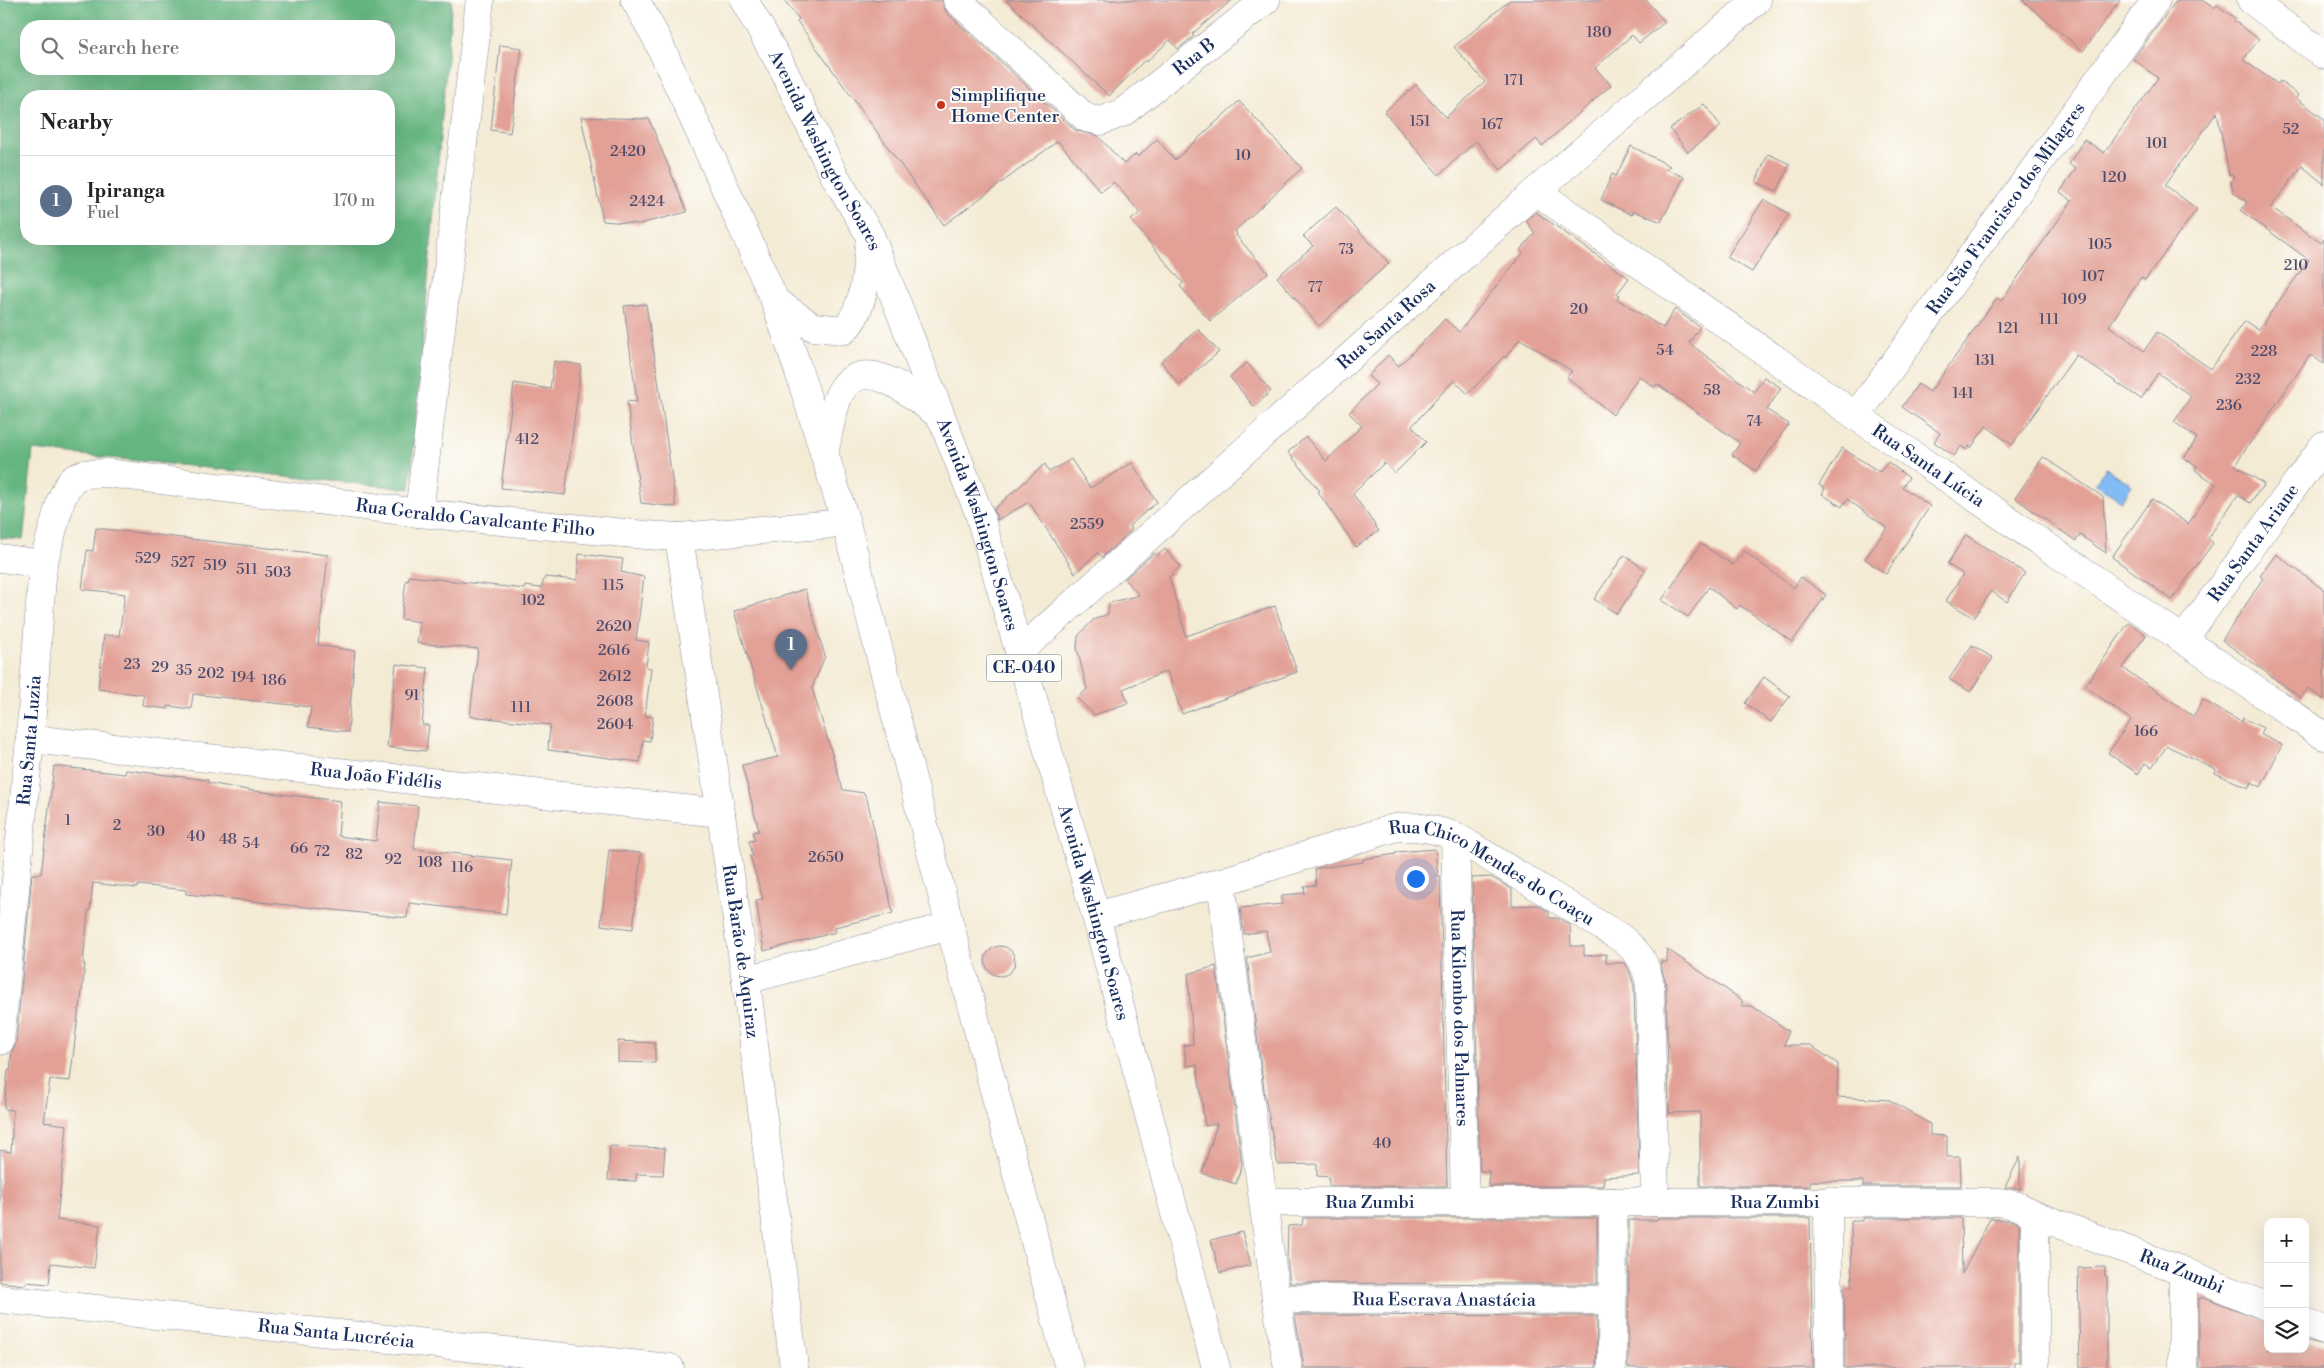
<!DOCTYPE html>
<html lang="en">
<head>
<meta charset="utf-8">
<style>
  :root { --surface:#fff; --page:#f6f6f6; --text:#222; --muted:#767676; --line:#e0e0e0; --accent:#7c3aed }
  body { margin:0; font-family:"Libre Bodoni",serif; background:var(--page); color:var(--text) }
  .controls { position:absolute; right:15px; bottom:15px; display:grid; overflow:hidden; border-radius:10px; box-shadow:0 5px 20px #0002 }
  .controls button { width:45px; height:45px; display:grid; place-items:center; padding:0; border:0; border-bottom:1px solid var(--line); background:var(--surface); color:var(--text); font:25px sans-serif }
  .you { position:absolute; left:1415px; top:878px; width:18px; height:18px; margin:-12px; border:4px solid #fff; border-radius:50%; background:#1a73e8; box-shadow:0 0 0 8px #1a73e833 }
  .badge { display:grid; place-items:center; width:32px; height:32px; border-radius:50%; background:var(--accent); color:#fff; font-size:16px; font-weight:700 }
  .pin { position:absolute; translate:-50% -41px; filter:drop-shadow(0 1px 2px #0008) }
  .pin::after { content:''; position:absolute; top:26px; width:18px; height:15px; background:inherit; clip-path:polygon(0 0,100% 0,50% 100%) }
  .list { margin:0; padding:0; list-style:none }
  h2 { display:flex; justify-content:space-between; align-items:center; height:65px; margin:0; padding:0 20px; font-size:21px }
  h2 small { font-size:16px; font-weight:400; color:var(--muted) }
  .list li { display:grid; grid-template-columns:32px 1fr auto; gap:15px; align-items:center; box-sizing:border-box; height:90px; padding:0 20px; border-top:1px solid var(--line) }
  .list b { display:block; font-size:19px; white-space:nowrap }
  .list p { margin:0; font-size:16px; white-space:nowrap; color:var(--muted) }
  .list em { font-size:16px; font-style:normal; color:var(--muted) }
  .icon { flex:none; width:28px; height:28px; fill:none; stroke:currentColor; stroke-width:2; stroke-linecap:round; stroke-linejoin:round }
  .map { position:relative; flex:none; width:2324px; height:1368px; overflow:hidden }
  .search { position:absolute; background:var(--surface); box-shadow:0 5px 20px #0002; left:20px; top:20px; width:375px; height:55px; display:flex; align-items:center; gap:12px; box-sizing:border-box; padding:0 18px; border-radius:20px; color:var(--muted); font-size:19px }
  .panel { position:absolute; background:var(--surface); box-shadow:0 5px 20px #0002; left:20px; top:90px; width:375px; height:155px; border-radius:20px }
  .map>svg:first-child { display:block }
</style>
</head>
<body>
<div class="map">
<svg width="2324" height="1368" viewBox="0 0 2324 1368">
  <rect width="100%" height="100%" fill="#fdfcf7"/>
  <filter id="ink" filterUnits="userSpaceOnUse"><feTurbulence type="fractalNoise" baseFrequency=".02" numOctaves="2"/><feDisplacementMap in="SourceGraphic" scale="10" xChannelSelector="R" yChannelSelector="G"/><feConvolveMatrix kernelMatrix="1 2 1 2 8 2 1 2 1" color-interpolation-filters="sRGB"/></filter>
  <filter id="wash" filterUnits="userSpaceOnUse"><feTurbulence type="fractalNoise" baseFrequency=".0096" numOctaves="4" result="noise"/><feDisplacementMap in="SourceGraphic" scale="20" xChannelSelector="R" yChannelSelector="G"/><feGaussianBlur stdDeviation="1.12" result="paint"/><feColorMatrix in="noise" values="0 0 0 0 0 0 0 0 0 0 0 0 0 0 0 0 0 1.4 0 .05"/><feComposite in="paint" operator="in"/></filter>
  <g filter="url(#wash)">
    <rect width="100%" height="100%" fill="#f4ebd5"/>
    <!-- forest -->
    <path fill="#65b580" stroke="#40726f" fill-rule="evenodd" d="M0,0h452l-42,489 -377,-39 -10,90 -23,-2zM26,26h363v43h-363zM26,96h363v143h-363z"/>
    <!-- water -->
    <path fill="#82bcf4" stroke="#4e76a9" d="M2106,468l26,17 -11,16 -26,-18z"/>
    <g id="blocks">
      <!-- building -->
      <path fill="#e2a096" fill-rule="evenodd" d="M784,0h158l4,12 129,118 23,6 26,28 12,-10 2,3 19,-18 18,21 64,-59 63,67 -67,63 2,2 -1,2 32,38 -58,48 -30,-35 3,-3 -52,-63 9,-7 -26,-31 -13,10 -43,-51 -114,84 -147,-204 2,-2z
        M1006,0h226l-40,34 2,2 -16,13 -8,-9 -24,22 -1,-2 -36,36z
        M1510,0h136l19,22 -26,21 -7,-8 -37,33 16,17 -69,61 -6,-7 -35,31 -25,-29 -37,34 -55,-63 32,-27 30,32 39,-35 -31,-35z
        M2022,0h98l-37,51z
        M2177,0h25l12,8 3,-3 19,14 -2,2 25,18 -16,21 35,24 2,-3 18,14 -2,3 28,21v65l-22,-18 -31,41 50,36 3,-4v125l-12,-8h-3l-74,109 29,19 -14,19 -12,-8 -30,43 5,5 -41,57 -60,-43 40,-58 36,25 28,-40 -21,-14 2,-4 -13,-8 13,-20 -23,-16 17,-26 -33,-23 -17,26 -65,-44 -64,90 -26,-19 -15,22 -2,-2 -2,4 -6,-4 -7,10 -20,-14 6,-9 -38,-26 16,-23 12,8 67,-94 4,3 71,-100 -12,-9 16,-23 -7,-5 15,-25 20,14 54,-75 -25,-19zM2217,112l12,62 5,3 -3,4 2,11 14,10 -6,9 68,49 -51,70 -13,-9 -34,48 -54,-37 -13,19 -35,-25 32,-49 4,3 52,-71 -32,-24z
        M500,45l22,3 -12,85 -19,-3z
        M1704,104l17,22 -33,26 -18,-23z
        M581,117l68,2 38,93 -48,12 -36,-3z
        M1631,146l39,20 -4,3 18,8 -23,45 -27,-11 -2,4 -31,-15 11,-26 4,2z
        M1768,154l22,10 -13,27 -21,-9z
        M1764,199l25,15 -37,58 -25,-15z
        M1336,207l53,56 -70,63 -42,-49 36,-31 -10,-10z
        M1536,212l93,66 -12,16 3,1 -3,4 46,29 12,-19 25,18 -11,16 65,49 10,-15 17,11 -14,22 22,14 -33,47 -24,-16 8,-12 -83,-59 -3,3 -15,-11 -26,39 -46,-38 5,-6 -52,-32 -15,19 -1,-2 -36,38 -14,-14 -42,46 14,16 -31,31 -11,-10 -31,31 26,37 -23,16 -38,-55 2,-1 -32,-39 18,-15 20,24 36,-35 -13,-13 28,-29 -9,-8 20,-21 11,11 46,-47 14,13 64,-79 -3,-3 15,-17 -9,-12z
        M646,304l11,68 19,135 -35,-4 -14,-102 10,1 -13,-96z
        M1198,329l21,23 -40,33 -18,-24z
        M554,361l27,4 -16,130 -64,-7 13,-105 36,6z
        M1247,363l24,28 -17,16 -24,-30z
        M1842,448l38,24 8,-10 21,16 -7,9 28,19 -44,68 -21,-15 22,-31 -40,-29 -5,8 -20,-13 3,-5 -6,-4z
        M2043,457l60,40 3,56 -26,-18 -4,6 -61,-43z
        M1071,459l19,29 42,-25 25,39 -28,24 3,4 -30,27 -4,-4 -23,20 -46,-71 -32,18 -3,-11 51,-45 4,8z
        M96,528l232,27 -10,90 37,6 -7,81 -40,-5 3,-20 -118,-13 -2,15 -23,-3v3l-25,-3 1,-11 -46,-6 6,-54 15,1 6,-42 -43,-5 5,-39 6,1z
        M1966,535l59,38 -18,29 -16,-11 -17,27 -28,-17 17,-27 -16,-10z
        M1701,544l32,21 11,-14 50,37 7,-11 25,18 -34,47 -52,-37 -3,4 -28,-22 -21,30 -26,-17z
        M1165,549l15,17 -11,11 17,59 89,-30 22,66 -115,42 -15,-43 -44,18 5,14 -34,12 -17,-17 10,-9 -10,-41 1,-12 15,-16 15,-6 1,-11 30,-8 -15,-16 30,-26 3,3z
        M579,554l44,5 -2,13 23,5 -8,63 13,2 -3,25 5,1 -6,48 8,1 -3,24 -7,-1 -3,22 -92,-12 2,-25 -80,-9 8,-67 -61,-6 3,-21 -19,-3 5,-39 2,1 1,-5 116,13v-3l16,2 4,-11 32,3z
        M2276,554l48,36v110l-16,-12 -7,10 -79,-58 27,-40 14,-22 -3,-2z
        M1624,555l22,15 -29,44 -23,-15z
        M805,589l20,67 -13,32 31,102 21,3 3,6 26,114 -58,14 1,5 -72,19 -8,-51 7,-1 -13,-43 3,-1 -4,-14 6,-1 -2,-8 6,-1 -17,-66 36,-8 -44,-146z
        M2129,622l17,13 -23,33 70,48 10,-16 38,22 2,-4 20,10 -3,6 22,11 -21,42 -9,-5 -3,6 -34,-15 1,-4 -49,-23 -15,21 -7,-4 -7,11 -30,-21 23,-33 -46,-34z
        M1972,645l21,13 -23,34 -21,-13z
        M396,664l32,4 -6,57h7l-3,26 -39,-4z
        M1764,677l26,19 -19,26 -26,-19z
        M54,766l71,8 1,-4 82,10v3l46,8 87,10 -3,35 38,5 4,-39 38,4 -4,43 98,11 -6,54 -97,-11 -2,15 -221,-24v-4l-48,-5 -1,3 -44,-5 -3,28h-2l-5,53h2l-5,44h-1l-9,73 -20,-2 -6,43 23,3 -10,95 43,5 -6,43 -43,-5 -2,21 -23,-2 -1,3 -25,-3v-132l11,2 2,-42 -9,-1 4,-39 2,1 2,-20 4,-8 16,-169h9z
        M1435,849l3,27h2l7,310h-118v-9l-12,-1v-12l-39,1 -13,-68 -18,-139 23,-6 -4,-21 -22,3 -4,-26 42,-4v-9l23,-2 -1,-7 12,-1 -1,-16 3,-1 45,-6v-3l33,-5v-2z
        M609,850l32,3 -8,76 -32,-4z
        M1491,877l21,12v17l26,-1 11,7v6h9l12,7 1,21h13v10l22,-2v9h19l4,7 5,16 5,189 -35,2 -1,9h-115l1,-15h-9l-8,-293z
        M985 961a15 15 0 1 1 30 0a15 15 0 1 1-30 0Z
        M1667,949l75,51v6h10l37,25 -5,14h26l28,19 -1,33 53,3 40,24v11l17,1v21h13l1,29h-98v-5h-53v5h-110v-74l-31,1 -3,-129 -6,-22h7z
        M1216,966l26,198 -6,20 -34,-11 15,-49 -12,2 -8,-61 -10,1 -3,-21 9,-1 -5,-70z
        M618,1041l37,2v20l-37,-1z
        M610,1146l55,2 -2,27 -27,-1v7l-28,-1z
        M2020,1157v33l-15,-3z
        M1303,1218h294v66l-307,-1 -3,-24 1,-33 14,-1z
        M1657,1218h153l3,150h-185l1,-148h28z
        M1863,1218h98l1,56 28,-56 23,3 6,3v138h-5v6h-169l-1,-81h8l-1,-66h12z
        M1242,1232l9,33 -31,8 -9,-33z
        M2105,1267v9h2v92h-27l-2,-100z
        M2199,1298h7l62,24v27h37v-9l19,5v23h-125z
        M1295,1315l302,1 -1,52h-292z"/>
    </g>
  </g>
  <g filter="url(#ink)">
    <use href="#blocks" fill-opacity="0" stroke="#888d9a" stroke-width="1"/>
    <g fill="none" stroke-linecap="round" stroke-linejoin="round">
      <defs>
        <g id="street">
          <path id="s1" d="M957,0l129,118 15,3 21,-8 144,-113"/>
          <path d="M2251,0l73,55"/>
          <path id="s2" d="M1536,191l320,225 468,320"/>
          <path id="s3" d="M1856,416l300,-416"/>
          <path d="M419,513l61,-513"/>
          <path id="s4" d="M679,537l67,443 48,388"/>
          <path d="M0,558l43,6"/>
          <path id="s5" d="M2183,640l141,-195"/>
          <path id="s6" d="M1019,652l517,-461 221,-191"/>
          <path id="s7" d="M30,739l691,74"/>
          <path id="s8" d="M1455,836l10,366"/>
          <path d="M1221,882l55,417 12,69"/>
          <path id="s9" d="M1096,916l125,-34 173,-54c22,-3 40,1 61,8l166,102c19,16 23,21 29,46l5,218"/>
          <path d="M746,980l204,-54"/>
          <path id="s10" d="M0,1041l30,-302 13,-175 18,-64 6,-13 6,-8 11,-5 23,-1 312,40 226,22 34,2 167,-14"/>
          <path d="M1828,1201l1,167"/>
          <path id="s11" d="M1264,1202h735l19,4 17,9 148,56 85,36"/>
          <path id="s12" d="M0,1299l670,69"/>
          <path id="s13" d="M1276,1299l335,1"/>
          <path d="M2305,1322l19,8"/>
          <path d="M1612,1368l1,-166"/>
          <path d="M2035,1368v-153"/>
          <path d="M2183,1368v-97"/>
        </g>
        <g id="highway">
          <path d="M635,0l21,37 62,135 57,129 24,71 47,151 104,403 119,442"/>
          <path id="s14" d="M744,0l37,65 52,108 38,64 108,276 117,403 120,452"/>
          <path d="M775,301l38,26 31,3c23,-22 22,-63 26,-92"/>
          <path d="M824,453c5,-19 7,-42 16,-60 24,-44 76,5 100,23"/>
        </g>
      </defs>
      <!-- street casing -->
      <use href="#street" stroke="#888d9a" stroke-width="29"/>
      <!-- highway casing -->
      <use href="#highway" stroke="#888d9a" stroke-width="29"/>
      <!-- street -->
      <use href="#street" stroke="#fff" stroke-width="28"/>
      <!-- highway -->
      <use href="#highway" stroke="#fff" stroke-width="28"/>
    </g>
  </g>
  <!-- markers -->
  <circle fill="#c8321e" stroke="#fdfcf7" stroke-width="2" cx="941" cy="105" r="5"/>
  <g text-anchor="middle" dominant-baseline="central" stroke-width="4" stroke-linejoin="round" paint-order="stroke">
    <!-- number labels -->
    <g font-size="15" fill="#4d4b6c">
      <text x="1599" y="32">180</text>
      <text x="1514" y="80">171</text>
      <text x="1420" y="121">151</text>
      <text x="1492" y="124">167</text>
      <text x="2291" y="129">52</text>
      <text x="2157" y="143">101</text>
      <text x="628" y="151">2420</text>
      <text x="1243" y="155">10</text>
      <text x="2114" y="177">120</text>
      <text x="647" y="201">2424</text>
      <text x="2100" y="244">105</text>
      <text x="1346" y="249">73</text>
      <text x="2296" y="265">210</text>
      <text x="2093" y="276">107</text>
      <text x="1315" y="287">77</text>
      <text x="2074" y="299">109</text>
      <text x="1579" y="309">20</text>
      <text x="2049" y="319">111</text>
      <text x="2008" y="328">121</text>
      <text x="1665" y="350">54</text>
      <text x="2264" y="351">228</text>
      <text x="1985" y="360">131</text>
      <text x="2248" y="379">232</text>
      <text x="1712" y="390">58</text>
      <text x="1963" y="393">141</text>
      <text x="2229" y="405">236</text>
      <text x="1754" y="421">74</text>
      <text x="527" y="439">412</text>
      <text x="1087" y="524">2559</text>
      <text x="148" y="558">529</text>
      <text x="183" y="562">527</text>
      <text x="215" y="565">519</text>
      <text x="247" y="569">511</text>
      <text x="278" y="572">503</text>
      <text x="613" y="585">115</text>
      <text x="533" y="600">102</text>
      <text x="614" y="626">2620</text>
      <text x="614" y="650">2616</text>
      <text x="132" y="664">23</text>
      <text x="160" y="667">29</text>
      <text x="184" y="670">35</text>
      <text x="211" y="673">202</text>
      <text x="615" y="676">2612</text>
      <text x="243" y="677">194</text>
      <text x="274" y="680">186</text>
      <text x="412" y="695">91</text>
      <text x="615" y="701">2608</text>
      <text x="521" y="707">111</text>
      <text x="615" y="724">2604</text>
      <text x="2146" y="731">166</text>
      <text x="68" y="820">1</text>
      <text x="117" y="825">2</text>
      <text x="156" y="831">30</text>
      <text x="196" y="836">40</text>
      <text x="228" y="839">48</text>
      <text x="251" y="843">54</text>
      <text x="299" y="848">66</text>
      <text x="322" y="851">72</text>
      <text x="354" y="854">82</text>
      <text x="826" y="857">2650</text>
      <text x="393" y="859">92</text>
      <text x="430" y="862">108</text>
      <text x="462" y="867">116</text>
      <text x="1382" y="1143">40</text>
    </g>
    <!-- shield labels -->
    <rect fill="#fdfcf7" stroke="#5f6c8c" stroke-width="1" x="986.5" y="654.5" width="75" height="27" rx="4"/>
    <g font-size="16" font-weight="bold" fill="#1b2f5e">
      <text x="1024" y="668">CE-040</text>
    </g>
    <!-- street labels -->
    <g font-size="18" fill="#1b2f5e" stroke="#fdfcf7">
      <text stroke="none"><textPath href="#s1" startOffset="304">Rua B</textPath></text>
      <text stroke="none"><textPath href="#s14" startOffset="171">Avenida Washington Soares</textPath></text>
      <text stroke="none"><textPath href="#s3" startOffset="256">Rua São Francisco dos Milagres</textPath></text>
      <text stroke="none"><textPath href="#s6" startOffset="492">Rua Santa Rosa</textPath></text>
      <text stroke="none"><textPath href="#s2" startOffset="479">Rua Santa Lúcia</textPath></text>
      <text stroke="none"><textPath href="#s10" startOffset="976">Rua Geraldo Cavalcante Filho</textPath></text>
      <text stroke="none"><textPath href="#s14" startOffset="576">Avenida Washington Soares</textPath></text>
      <text stroke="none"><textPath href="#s5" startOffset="120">Rua Santa Ariane</textPath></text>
      <text stroke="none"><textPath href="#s10" startOffset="302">Rua Santa Luzia</textPath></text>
      <text stroke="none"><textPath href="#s7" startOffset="348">Rua João Fidélis</textPath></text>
      <text stroke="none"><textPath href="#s9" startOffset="420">Rua Chico Mendes do Coaçu</textPath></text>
      <text stroke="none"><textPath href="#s14" startOffset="981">Avenida Washington Soares</textPath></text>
      <text stroke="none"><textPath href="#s4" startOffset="419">Rua Barão de Aquiraz</textPath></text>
      <text stroke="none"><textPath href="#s8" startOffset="182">Rua Kilombo dos Palmares</textPath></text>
      <text stroke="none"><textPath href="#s11" startOffset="511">Rua Zumbi</textPath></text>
      <text stroke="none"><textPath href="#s11" startOffset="106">Rua Zumbi</textPath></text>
      <text stroke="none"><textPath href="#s11" startOffset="931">Rua Zumbi</textPath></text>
      <text stroke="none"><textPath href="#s13" startOffset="168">Rua Escrava Anastácia</textPath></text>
      <text stroke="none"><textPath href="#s12" startOffset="338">Rua Santa Lucrécia</textPath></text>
    </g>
    <!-- poi labels -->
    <g font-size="18" fill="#1b2f5e" stroke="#fdfcf7" text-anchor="start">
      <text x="951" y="95">Simplifique<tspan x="951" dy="21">Home Center</tspan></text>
    </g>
  </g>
</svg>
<div class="controls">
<button>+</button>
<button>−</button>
<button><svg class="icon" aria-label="layers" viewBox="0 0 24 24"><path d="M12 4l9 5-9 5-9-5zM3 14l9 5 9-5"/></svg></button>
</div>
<div class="you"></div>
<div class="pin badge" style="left:791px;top:670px;background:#5c6f8a">1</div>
<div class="search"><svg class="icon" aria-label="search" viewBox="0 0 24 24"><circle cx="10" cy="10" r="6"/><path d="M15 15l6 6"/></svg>Search here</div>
<section class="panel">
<h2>Nearby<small></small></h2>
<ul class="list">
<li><span class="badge" style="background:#5c6f8a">1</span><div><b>Ipiranga</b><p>Fuel</p></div><em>170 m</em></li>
</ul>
</section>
</div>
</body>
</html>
